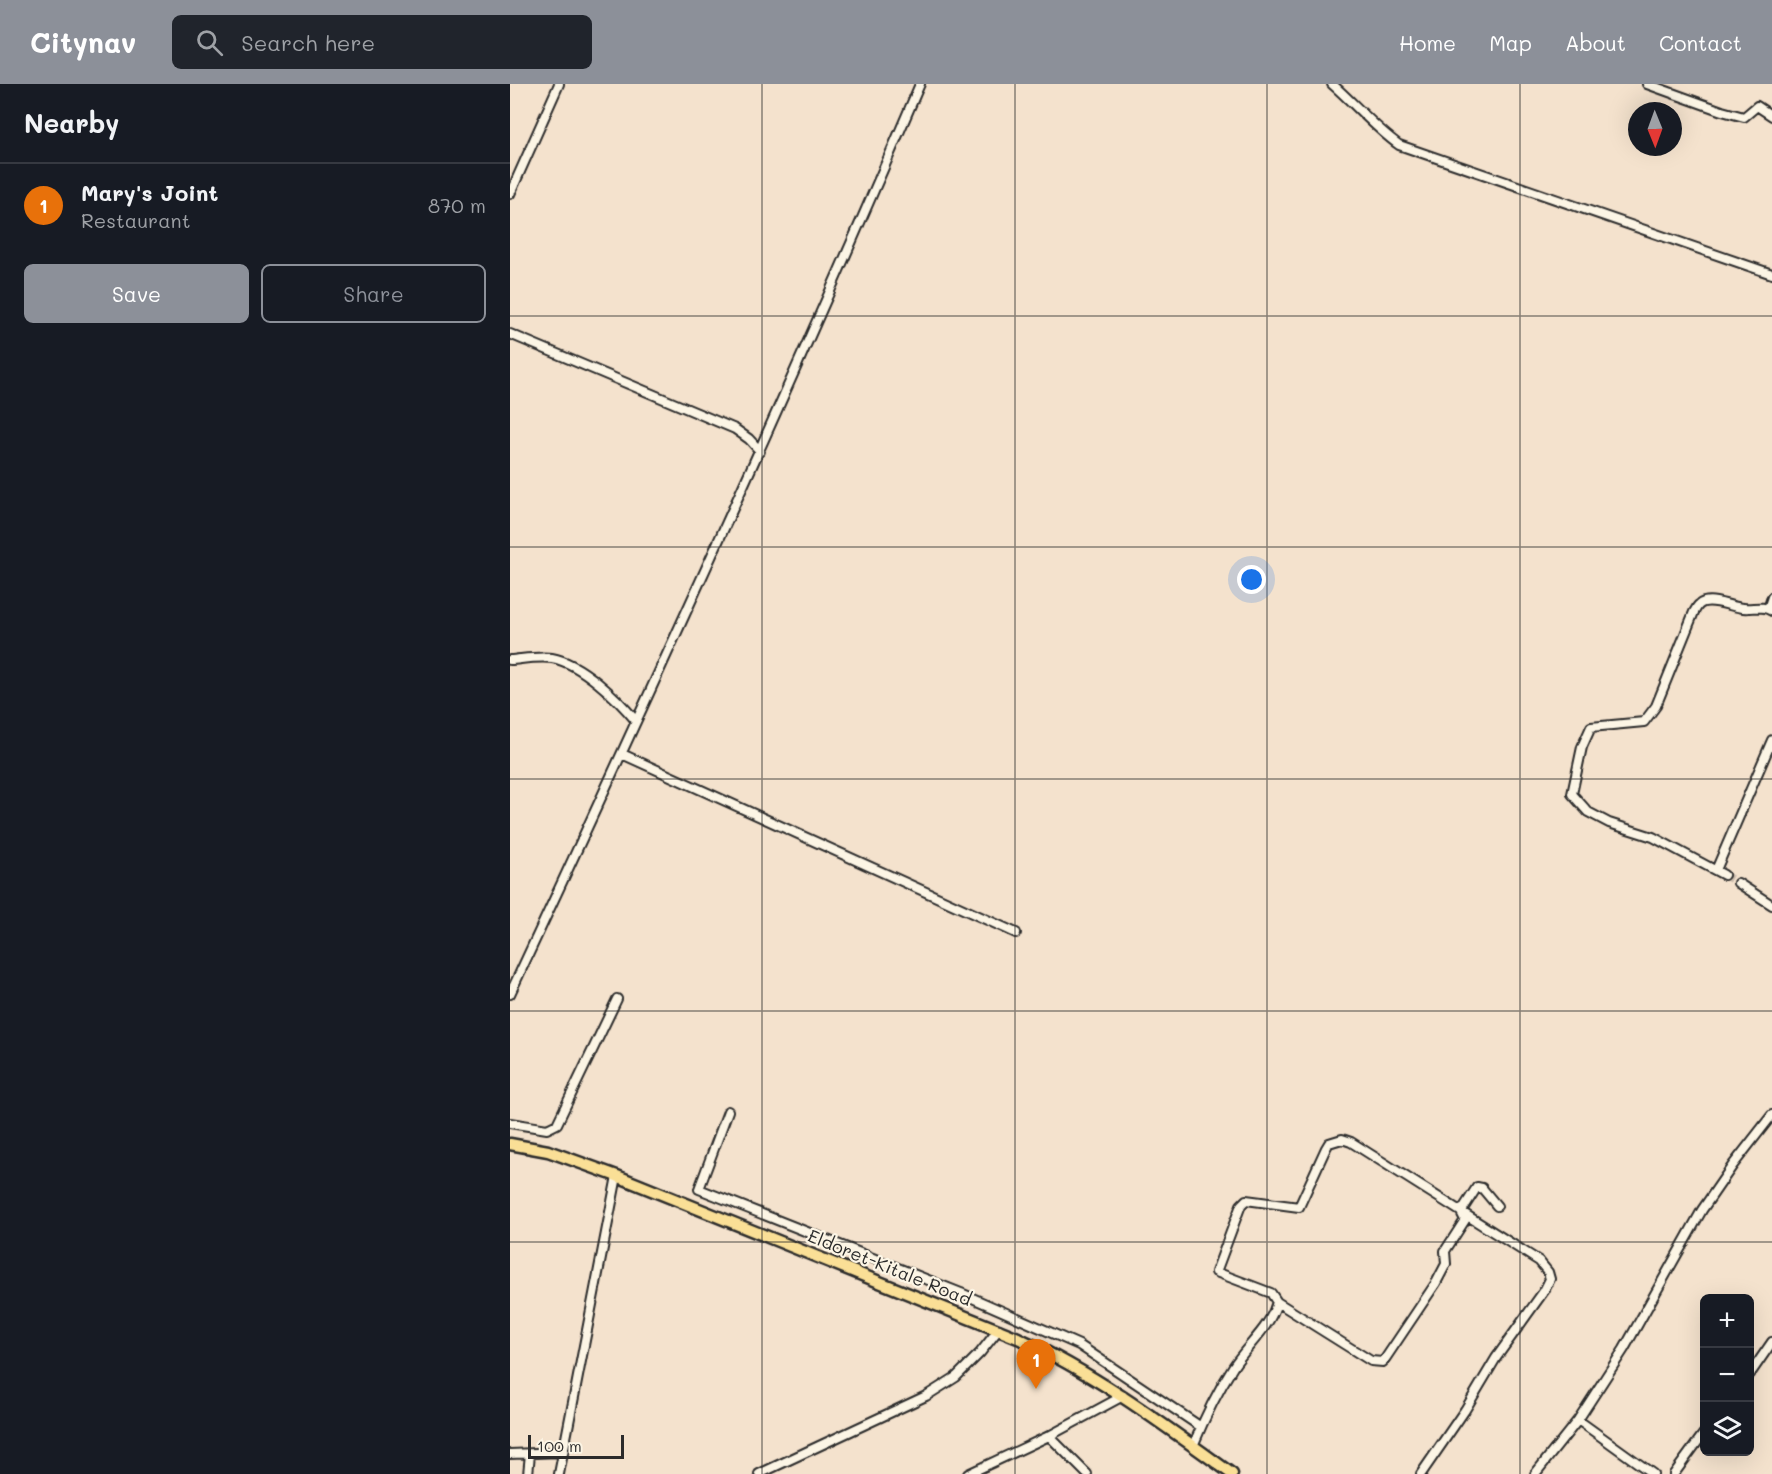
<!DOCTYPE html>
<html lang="en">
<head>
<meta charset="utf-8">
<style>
  :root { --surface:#171b24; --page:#20242c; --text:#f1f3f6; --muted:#9ea1a6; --line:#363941; --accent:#8c9099 }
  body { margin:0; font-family:Mali,sans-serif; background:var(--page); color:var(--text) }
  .controls { position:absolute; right:18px; bottom:18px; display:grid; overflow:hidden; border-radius:9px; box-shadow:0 6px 24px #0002 }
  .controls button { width:54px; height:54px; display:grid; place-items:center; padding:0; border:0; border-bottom:2px solid var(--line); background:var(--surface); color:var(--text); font:30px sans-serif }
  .compass { position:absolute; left:1118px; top:18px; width:54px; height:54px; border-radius:50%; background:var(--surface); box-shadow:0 6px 24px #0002; rotate:179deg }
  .scale { position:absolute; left:18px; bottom:15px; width:96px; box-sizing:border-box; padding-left:6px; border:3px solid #2b2b2b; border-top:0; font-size:16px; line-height:21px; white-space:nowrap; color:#2b2b2b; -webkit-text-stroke:4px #fcf5e5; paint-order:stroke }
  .you { position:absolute; left:742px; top:496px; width:21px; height:21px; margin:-15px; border:4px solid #fff; border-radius:50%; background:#1a73e8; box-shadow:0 0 0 9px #1a73e833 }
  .badge { display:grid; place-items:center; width:39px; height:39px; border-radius:50%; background:var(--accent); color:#fff; font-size:20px; font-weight:700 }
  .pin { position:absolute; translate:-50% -50px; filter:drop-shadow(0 2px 3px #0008) }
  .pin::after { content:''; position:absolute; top:32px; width:21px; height:18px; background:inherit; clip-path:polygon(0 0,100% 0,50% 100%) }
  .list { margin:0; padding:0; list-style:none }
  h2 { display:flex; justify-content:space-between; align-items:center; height:78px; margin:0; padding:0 24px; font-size:26px }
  h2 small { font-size:20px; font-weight:400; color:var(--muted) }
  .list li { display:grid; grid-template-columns:39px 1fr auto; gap:18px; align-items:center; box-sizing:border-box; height:84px; padding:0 24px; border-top:2px solid var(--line) }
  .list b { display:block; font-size:22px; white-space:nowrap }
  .list p { margin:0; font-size:20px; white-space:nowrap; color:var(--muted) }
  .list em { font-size:20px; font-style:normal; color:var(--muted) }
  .actions { display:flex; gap:12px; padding:18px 24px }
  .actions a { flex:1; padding:14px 0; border:2px solid var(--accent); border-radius:9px; text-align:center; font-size:21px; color:var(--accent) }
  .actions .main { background:var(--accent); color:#fff }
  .icon { flex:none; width:33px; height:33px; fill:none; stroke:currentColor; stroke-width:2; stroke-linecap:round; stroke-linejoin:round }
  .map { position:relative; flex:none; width:1262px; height:1390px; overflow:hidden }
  header { display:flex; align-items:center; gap:36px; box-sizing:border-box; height:84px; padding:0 30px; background:var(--accent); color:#fff }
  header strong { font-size:28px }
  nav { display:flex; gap:33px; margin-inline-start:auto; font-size:21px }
  .search { width:420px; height:54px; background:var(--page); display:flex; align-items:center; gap:15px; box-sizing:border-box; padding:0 21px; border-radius:9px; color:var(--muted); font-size:22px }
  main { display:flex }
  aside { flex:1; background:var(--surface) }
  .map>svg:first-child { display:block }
</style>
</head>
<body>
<header>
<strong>Citynav</strong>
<div class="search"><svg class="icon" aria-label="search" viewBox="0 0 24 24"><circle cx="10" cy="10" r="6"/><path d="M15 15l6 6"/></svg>Search here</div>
<nav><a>Home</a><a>Map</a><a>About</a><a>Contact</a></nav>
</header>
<main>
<aside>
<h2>Nearby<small></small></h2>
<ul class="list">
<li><span class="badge" style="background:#e8710a">1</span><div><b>Mary's Joint</b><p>Restaurant</p></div><em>870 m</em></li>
</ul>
<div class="actions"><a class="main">Save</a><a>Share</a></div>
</aside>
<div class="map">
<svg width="1262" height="1390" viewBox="0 0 1262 1390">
  <rect width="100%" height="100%" fill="#f4e2cd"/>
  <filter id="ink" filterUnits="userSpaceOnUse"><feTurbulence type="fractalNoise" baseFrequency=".0167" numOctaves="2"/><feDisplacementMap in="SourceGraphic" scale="12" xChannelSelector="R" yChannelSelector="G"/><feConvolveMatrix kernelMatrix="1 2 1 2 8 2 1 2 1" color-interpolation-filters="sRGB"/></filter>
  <g filter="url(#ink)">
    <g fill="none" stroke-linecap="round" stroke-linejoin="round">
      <!-- minor-tunnel -->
      <path stroke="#ccbdad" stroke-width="8" stroke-dasharray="8 4" stroke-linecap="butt" d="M1214,791l14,8"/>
      <defs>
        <path id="minor" d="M822,0c23,20 42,43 67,61l373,129
          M1137,0l75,27 22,6 13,-11 15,10
          M0,110l49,-110
          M0,250l225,95 14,10 11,12
          M1258,525l4,-12
          M0,576c13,-1 29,-4 42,-2 29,5 66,41 84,63
          M112,670l394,179
          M1206,786l56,-130
          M1214,791l-71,-38 -44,-14 -21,-11 -16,-18 10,-47 9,-20 53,-5 12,-16 38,-94c3,-5 4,-8 10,-10 12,-3 27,5 39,6 11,1 19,-3 29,3
          M1228,799l34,22
          M0,910c141,-302 279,-604 410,-910
          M218,1027l-29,78 262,104 118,52 122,82
          M0,1039l37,6 10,-5 60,-125
          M767,1218l94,59 12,1 53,-79 10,-19 -1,-13 20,-31 -4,-8 16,-25 5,1 15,18
          M1240,1290l22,-32
          M1068,1336l75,54
          M539,1352l38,38
          M683,1362c11,-27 24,-54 40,-79 14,-22 37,-39 44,-65l-6,-9 -55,-21 25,-67 5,-5 53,7 27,-59 3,-5 13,-4 9,3 188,119 9,11 2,7 -6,12 -48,67 -31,52 -44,64
          M0,1370l53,-2
          M18,1390l2,-20
          M49,1390l58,-298
          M249,1390l167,-78 30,-19 24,-24 19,-24
          M458,1390l81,-38 74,-40
          M1025,1390l43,-54 46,-71 78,-139 31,-45 39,-50
          M1164,1390l30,-41"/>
        <path id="highway" d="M0,1060l38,7 69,25 401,162c78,36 145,86 214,136"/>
      </defs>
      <!-- minor casing -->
      <use href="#minor" stroke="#2b2b2b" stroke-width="12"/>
      <!-- highway casing -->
      <use href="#highway" stroke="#2b2b2b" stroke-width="15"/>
      <!-- minor -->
      <use href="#minor" stroke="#fcf5e5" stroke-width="8"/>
      <!-- highway -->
      <use href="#highway" stroke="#fadf96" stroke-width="10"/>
    </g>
  </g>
  <!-- grid -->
  <path fill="none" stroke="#2b2b2b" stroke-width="1.5" stroke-opacity="0.55" d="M252,0v1390M505,0v1390M757,0v1390M1010,0v1390M0,232h1262M0,463h1262M0,695h1262M0,927h1262M0,1158h1262"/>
  <g text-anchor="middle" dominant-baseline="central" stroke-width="4.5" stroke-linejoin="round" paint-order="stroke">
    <!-- street labels -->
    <g font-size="18" fill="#2b2b2b" stroke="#fcf5e5">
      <text transform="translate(380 1183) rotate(22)">Eldoret-Kitale Road</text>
    </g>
  </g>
</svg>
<div class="controls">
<button>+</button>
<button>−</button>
<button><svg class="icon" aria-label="layers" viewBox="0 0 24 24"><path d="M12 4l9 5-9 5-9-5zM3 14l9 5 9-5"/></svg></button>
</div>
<svg class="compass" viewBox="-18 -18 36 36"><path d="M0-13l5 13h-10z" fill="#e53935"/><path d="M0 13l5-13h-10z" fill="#9ea1a6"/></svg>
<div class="scale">100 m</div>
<div class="you"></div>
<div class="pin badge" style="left:526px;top:1305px;background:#e8710a">1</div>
</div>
</main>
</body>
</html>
